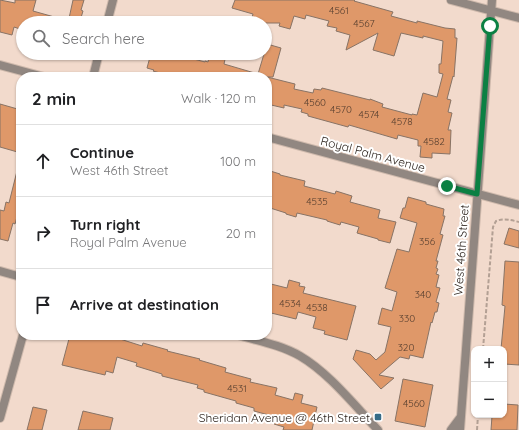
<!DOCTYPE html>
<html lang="en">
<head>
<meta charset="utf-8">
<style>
  :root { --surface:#fff; --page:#f2f2f2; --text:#202124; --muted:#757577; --line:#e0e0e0 }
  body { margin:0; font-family:Quicksand,sans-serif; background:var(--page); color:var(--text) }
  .controls { position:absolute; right:12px; bottom:12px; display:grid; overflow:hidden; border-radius:8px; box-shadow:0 1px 3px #0004 }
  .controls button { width:36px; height:36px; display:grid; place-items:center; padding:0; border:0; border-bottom:1px solid var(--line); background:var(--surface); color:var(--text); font:20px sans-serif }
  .stop { position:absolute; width:12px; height:12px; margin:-9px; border:3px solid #0b8043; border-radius:50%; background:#fff }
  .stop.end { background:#0b8043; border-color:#fff; box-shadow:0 1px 4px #0008 }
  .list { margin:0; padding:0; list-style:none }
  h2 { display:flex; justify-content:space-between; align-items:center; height:52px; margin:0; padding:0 16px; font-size:17px }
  h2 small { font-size:13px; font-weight:400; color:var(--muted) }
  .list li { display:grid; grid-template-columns:26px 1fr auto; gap:12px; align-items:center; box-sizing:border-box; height:72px; padding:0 16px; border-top:1px solid var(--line) }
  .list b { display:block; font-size:15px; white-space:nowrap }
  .list p { margin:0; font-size:13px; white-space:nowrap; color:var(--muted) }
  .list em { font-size:13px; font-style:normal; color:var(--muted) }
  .icon { flex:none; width:22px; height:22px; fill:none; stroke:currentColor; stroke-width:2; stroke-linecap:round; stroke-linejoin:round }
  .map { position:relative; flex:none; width:519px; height:430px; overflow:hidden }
  .search { position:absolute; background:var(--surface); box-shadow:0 1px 3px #0004; left:16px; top:16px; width:256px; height:44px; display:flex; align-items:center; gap:10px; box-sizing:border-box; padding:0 14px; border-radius:22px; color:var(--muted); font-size:15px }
  .panel { position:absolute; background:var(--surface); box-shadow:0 1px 3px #0004; left:16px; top:72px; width:256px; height:268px; border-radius:16px }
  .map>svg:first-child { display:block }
</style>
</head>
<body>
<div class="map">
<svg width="519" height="430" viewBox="0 0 519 430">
  <rect width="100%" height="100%" fill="#f2dacc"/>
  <!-- building -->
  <path fill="#df9869" stroke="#887365" d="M0,0l15,3v-3h21l-3,11 32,9v3h-42v7l-9,-3 -2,8 -12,-3z
    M73,0h11l-3,10 2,1 -3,10 -2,-1v3h-10z
    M235,0h120l-1,1 39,11 -2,4 26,7v-2l28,7 10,1v9h2l-3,39 -1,-1 -6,23 4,1 -3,12 4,1 -4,17h3l-1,24 -18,-1v5l-12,-1 1,-11h-3v-6l-20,-5 -1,4 -48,-14 -1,2 -40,-11v-2l-7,-2 1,-3 -18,-4v3l-17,-4v-27h-93l-21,-6 1,-1 -7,-2 3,-11 2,1 2,-5h17l34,9v-1l3,1 2,-9h10l6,2 -2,9 34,10 9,-30 14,4 -8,29h-6l28,7 -1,5 19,4 1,-4 7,1 1,-2 48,12v-1l13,5 -1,3 30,8v-1l5,1 6,-22 14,4 6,-23 -4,-1v-9h2l2,-23 -20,-5v2l-22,-5 -7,23 -21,-6 5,-17 -32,17 4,-15 -14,-4 1,-3 -10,-2 2,-5 -23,-6 -1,4 -11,-3 -4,13 -11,-3 1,-3h-22l-7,-2 2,-7 -21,-6z
    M0,104l21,6v43l-21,-6z
    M18,167h3v36l-6,21 -2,-1 -5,18 -8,-2v-29l4,1 2,-9 3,1z
    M267,170l13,4v1l25,6 -1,5 31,8 1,-3 16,5 -2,6 30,8 -2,8 18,4 -6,21 -12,-3v-1l-21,-6 2,-6 -18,-5 -1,3 -13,-4v-1l-30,-7 -1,4 -10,-3v-1l-19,-6z
    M408,197l18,5v2l18,5 -1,7h2l-5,18 3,1 -7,26h2l-2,7 2,1 -2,5 3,1 -3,12 4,1 -4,14 3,1 -2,9h-2l-3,11 -1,-1 -8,36 -13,-3 -1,4 -9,-2 -21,18 15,3 -13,11 -28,-30 3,-9 14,4 6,6 9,-8 6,-25 -13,-3 4,-16 10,3 5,-19 -12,-4 12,-39 12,3 8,-29 -17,-5 3,-10h2z
    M509,228l10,3v17l-15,-4z
    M505,261l14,1v103l-15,-1v-15h-3l4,-43 -3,-1z
    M289,280l11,3 -1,3 6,1 -2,6 53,13 -9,34 -23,-6 1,-3 -12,-3 3,-11 -18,-5 -2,7 -29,-7v-29l20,5z
    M70,335h45l6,1 -1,3 22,7 1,-3 25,7 -1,1 33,8 -1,1 27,8 -1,4 26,7 -1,3 27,6 -2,7 18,5 2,-7 8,2 -2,8 16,4 -5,23h-29l1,-3 -10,-3 2,-7 -22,-6v-3l-18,-5v-2l-32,-9v-2l-7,-2 1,-3 -36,-9v-2l-26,-8 1,-3 -20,-6 -4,16 -7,-2 -1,4 -43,-10z
    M403,379l30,6 -8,42 -30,-6z
    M504,404l14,1 -1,25h-26l1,-14 12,-1z
    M33,407l14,3 -5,20h-15z
    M83,411l30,7 -3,12h-32z"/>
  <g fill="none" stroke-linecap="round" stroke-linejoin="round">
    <defs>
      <path id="street" d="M451,0l68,18
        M107,23l6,-23
        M0,65l44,12
        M93,77l6,-24
        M267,137l252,68
        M0,271l21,6
        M238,335c21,6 43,10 62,21 29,17 54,49 78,74
        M0,418l23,-83
        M451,430l9,-12
        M460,430l32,-430"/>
    </defs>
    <!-- street casing -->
    <use href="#street" stroke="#ceb9ac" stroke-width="10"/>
    <!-- path -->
    <path stroke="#b3a094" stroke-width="2" stroke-dasharray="4 2" stroke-linecap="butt" d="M483,349l10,-122 3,-6c8,-3 15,-1 23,1
      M477,430l1,-15"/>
    <!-- street -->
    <use href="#street" stroke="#918781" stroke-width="8"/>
  </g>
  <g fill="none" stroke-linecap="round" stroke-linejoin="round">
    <!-- route -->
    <path stroke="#0b8043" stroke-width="5" d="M447,186l30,8 13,-168"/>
  </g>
  <!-- markers -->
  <rect fill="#366b87" stroke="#fff" stroke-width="1.5" x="374" y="413" width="8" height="8" rx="2"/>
  <g text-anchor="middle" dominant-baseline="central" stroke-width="4" stroke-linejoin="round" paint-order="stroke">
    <!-- number labels -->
    <g font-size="10" fill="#594030">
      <text x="339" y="10">4561</text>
      <text x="364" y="23">4567</text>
      <text x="315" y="102">4560</text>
      <text x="341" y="109">4570</text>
      <text x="369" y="114">4574</text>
      <text x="402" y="121">4578</text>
      <text x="434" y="141">4582</text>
      <text x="317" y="201">4535</text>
      <text x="427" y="241">356</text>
      <text x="423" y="294">340</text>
      <text x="290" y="303">4534</text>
      <text x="317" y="307">4538</text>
      <text x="407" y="318">330</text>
      <text x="406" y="347">320</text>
      <text x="237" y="388">4531</text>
      <text x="414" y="403">4560</text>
    </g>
    <!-- street labels -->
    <g font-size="12" fill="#2c231d" stroke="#fff">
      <text transform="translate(373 154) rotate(15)">Royal Palm Avenue</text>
      <text transform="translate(461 250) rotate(-86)">West 46th Street</text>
    </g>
    <!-- poi labels -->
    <g font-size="12" fill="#2c231d" stroke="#fff" text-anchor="end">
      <text x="370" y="417">Sheridan Avenue @ 46th Street</text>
    </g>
  </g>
</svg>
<div class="controls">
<button>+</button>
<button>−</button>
</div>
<div class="stop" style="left:490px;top:26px"></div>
<div class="stop end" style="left:447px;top:186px"></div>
<div class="search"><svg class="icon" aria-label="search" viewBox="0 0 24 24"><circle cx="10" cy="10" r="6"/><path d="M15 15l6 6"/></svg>Search here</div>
<section class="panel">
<h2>2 min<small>Walk · 120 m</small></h2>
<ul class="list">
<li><svg class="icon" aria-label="ahead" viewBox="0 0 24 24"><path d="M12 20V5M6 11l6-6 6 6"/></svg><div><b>Continue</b><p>West 46th Street</p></div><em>100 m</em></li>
<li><svg class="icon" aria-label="right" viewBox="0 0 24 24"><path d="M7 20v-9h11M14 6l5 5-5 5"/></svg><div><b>Turn right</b><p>Royal Palm Avenue</p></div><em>20 m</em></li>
<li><svg class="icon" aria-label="arrive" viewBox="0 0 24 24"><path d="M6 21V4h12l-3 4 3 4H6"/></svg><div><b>Arrive at destination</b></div></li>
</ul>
</section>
</div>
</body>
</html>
